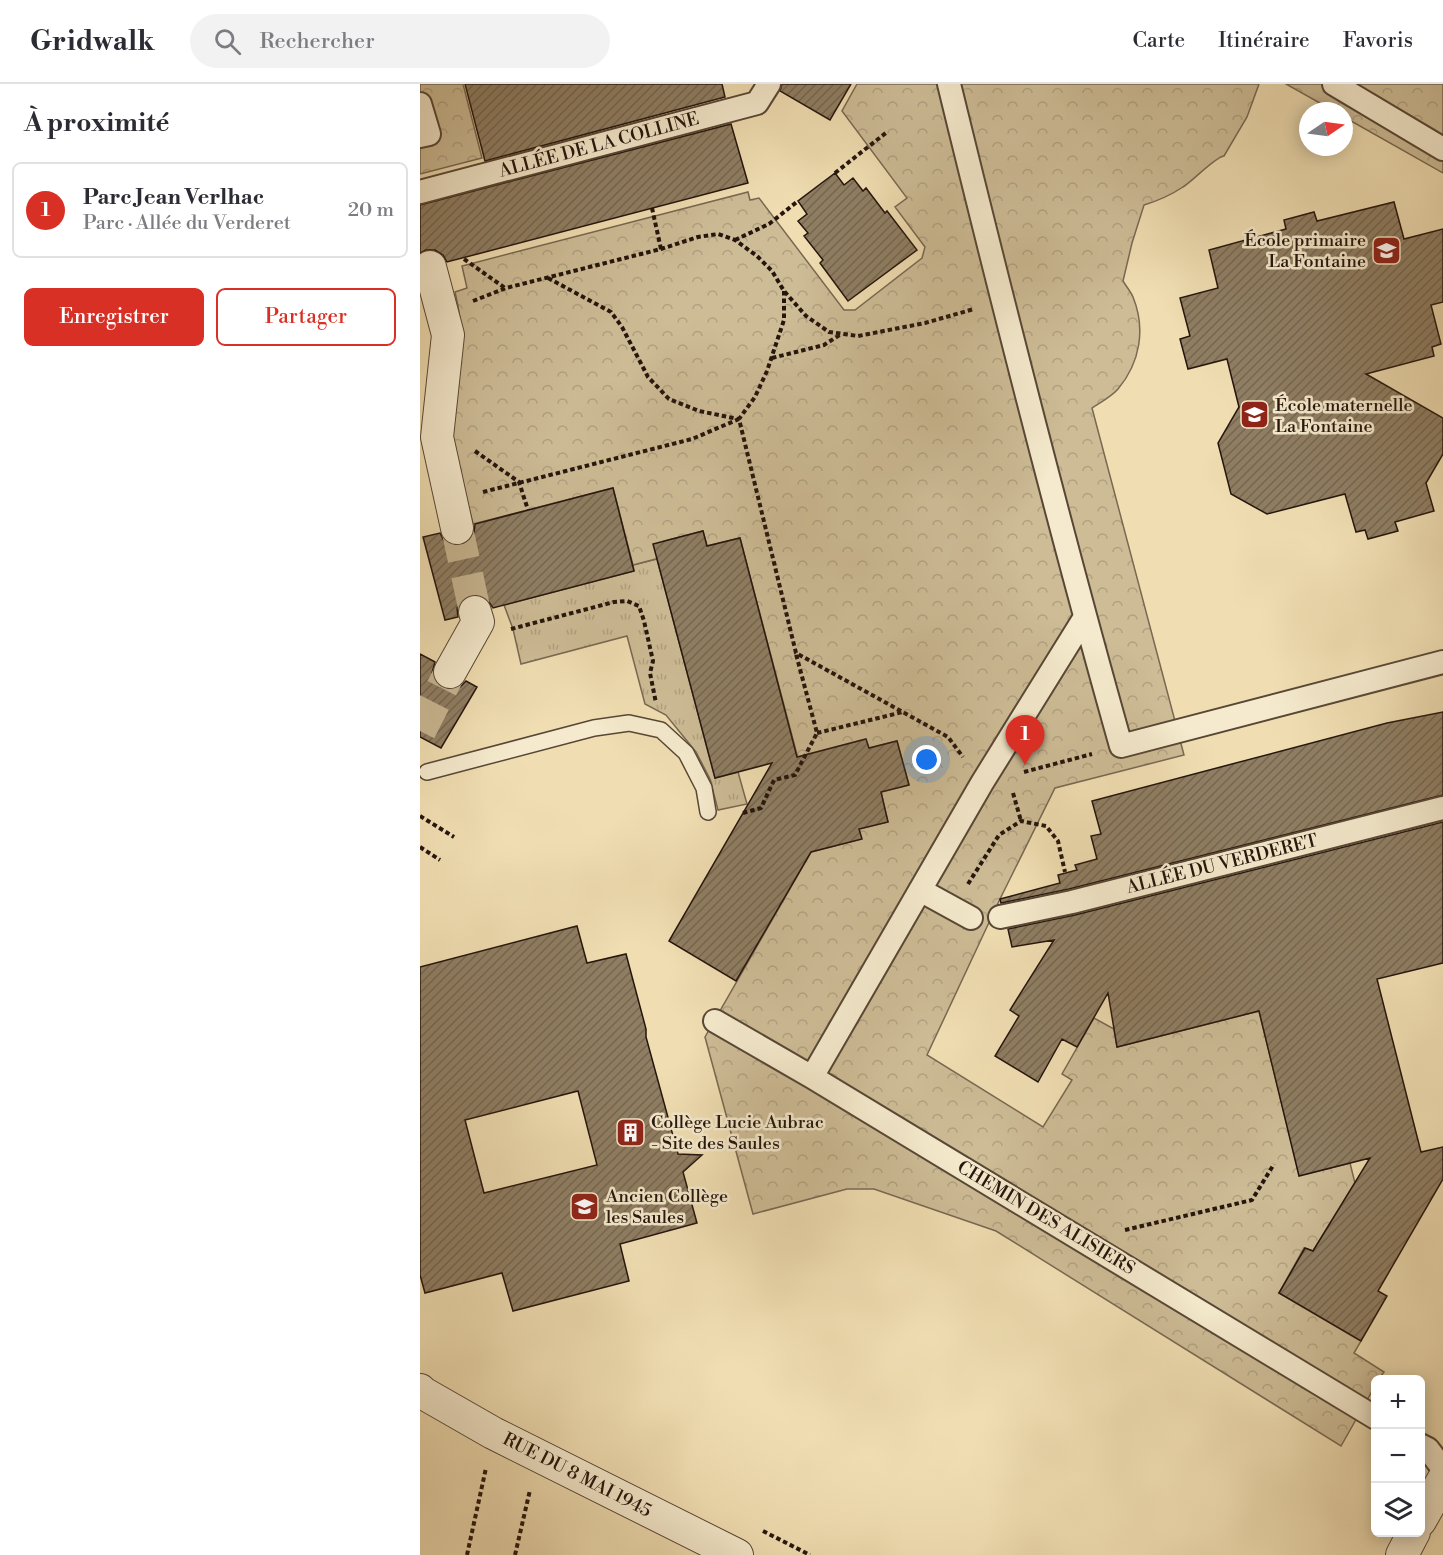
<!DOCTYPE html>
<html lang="fr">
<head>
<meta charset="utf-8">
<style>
  :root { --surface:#fff; --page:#f2f2f3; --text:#2b2b33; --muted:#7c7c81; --line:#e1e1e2; --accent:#d93025 }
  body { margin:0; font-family:"Libre Bodoni",serif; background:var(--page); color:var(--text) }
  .controls { position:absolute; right:18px; bottom:18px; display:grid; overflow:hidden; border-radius:9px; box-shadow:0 3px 15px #0003 }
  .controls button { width:54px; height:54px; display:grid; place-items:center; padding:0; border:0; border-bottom:2px solid var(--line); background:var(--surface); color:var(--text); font:30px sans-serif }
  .compass { position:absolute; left:879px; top:18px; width:54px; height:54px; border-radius:50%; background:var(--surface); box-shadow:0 3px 15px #0003; rotate:77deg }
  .you { position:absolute; left:507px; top:676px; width:21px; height:21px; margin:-15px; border:4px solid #fff; border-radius:50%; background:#1a73e8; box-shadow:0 0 0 9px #1a73e833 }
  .badge { display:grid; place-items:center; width:39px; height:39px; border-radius:50%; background:var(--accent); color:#fff; font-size:20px; font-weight:700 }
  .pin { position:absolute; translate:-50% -50px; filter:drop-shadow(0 2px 3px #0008) }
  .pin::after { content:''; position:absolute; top:32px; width:21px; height:18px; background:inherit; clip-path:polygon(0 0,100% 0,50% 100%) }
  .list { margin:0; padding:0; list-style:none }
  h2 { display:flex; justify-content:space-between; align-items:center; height:78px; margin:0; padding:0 24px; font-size:26px }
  h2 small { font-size:20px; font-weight:400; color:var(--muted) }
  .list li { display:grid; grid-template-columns:39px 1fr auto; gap:18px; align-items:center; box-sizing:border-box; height:96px; margin:0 12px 12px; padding:0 12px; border:2px solid var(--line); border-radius:9px }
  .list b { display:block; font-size:22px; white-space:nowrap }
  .list p { margin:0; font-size:20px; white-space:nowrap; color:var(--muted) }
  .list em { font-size:20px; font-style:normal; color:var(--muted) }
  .actions { display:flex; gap:12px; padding:18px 24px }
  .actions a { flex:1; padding:14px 0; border:2px solid var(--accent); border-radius:9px; text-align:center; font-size:21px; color:var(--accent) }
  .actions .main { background:var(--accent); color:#fff }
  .icon { flex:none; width:33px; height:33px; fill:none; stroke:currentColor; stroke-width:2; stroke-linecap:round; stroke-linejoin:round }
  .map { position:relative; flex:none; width:1023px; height:1471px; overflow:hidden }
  header { display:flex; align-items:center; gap:36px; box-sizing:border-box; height:84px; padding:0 30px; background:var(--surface); border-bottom:2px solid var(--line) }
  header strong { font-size:28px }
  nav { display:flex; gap:33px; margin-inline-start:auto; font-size:21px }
  .search { width:420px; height:54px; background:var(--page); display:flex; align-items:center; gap:15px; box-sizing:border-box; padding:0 21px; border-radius:33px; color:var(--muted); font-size:22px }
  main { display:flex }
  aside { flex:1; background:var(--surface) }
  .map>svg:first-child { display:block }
</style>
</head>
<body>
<header>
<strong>Gridwalk</strong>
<div class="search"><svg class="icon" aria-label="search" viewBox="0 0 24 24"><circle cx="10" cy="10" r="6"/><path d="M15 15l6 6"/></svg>Rechercher</div>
<nav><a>Carte</a><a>Itinéraire</a><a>Favoris</a></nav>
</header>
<main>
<aside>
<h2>À proximité<small></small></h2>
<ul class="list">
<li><span class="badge">1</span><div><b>Parc Jean Verlhac</b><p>Parc · Allée du Verderet</p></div><em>20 m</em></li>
</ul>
<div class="actions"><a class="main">Enregistrer</a><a>Partager</a></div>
</aside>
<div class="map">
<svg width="1023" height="1471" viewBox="0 0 1023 1471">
  <defs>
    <pattern id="grass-tufts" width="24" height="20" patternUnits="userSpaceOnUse" patternTransform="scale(1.5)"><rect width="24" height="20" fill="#cdbc96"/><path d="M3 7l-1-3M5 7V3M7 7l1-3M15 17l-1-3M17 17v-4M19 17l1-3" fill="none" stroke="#b0a180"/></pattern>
    <pattern id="park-crowns" width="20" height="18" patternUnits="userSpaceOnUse" patternTransform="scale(1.5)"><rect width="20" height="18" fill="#cdbc96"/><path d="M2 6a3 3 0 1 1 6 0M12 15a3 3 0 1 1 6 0" fill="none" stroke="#b0a180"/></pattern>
    <pattern id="building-hatch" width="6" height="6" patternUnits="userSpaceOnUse" patternTransform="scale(1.5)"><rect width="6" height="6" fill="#8f7e63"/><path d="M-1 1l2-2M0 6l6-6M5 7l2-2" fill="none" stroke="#756650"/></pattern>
  </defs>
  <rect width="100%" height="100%" fill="#f0deb2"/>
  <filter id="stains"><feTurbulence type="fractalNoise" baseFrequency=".00333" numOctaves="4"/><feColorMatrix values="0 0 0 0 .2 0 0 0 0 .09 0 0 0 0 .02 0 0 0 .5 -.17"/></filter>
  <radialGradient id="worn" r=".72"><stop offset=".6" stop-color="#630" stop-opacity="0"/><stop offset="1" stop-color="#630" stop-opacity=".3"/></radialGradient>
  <!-- grass -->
  <path fill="url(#grass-tufts)" stroke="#796852" stroke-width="1.5" d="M237,475l58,219 23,-6 9,32 -29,6 -8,-31 -14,-27 -30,-37 -21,-11 -18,-68 -106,28 -8,-35 -9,-24 130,-34 -1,-6z"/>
  <!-- park -->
  <path fill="url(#park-crowns)" stroke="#796852" stroke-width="1.5" d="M0,0h43l19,74 -62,16z
    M437,0h402l-12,33 -23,39c-9,1 -31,25 -41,31 -12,8 -26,14 -39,18l-12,38 -9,38c3,5 8,11 10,16 13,32 7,66 -15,92 -7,8 -17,13 -26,19l92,347 -129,33 -55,111 -73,156 116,72 29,-47 -10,-6 32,-56 20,11 3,18 142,-36 39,159 8,4 44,-11 5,20 -42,68 -9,-3 -25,45 82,48 -7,12 30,19 -5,7 -3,1 -1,6 -34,60 -345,-215 -122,-42h-27l-94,25 -48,-177 106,-185 50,-13 -2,-10 29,-7 -7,-30 28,-7 -12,-44 -97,25 -60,-228 -33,8 -4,-15 -39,10 3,15 -34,9 -20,-77 -140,36 -24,-96 12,-102 -3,-20 -3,-14 12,-4 -5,-22 286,-74 2,8 9,-2 85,112h11l67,-52 3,-11 -30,-40 12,-9 -65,-87z
    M866,0h157v89l-99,-56v-6h-10z"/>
  <!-- building -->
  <path fill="url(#building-hatch)" stroke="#25150d" stroke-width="1.5" fill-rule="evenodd" d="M45,0h257l3,13 -240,64z
    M362,0h69l-21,36 -50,-29z
    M311,40l17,59 -301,79 -4,-7 -8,-5h-9l-6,3v-48z
    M415,89l9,12 9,-7 10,13 3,-3 19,25 2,-2 30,39 -69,51 -28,-38 3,-3 -19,-24 4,-3 -10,-12 9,-7 -9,-13z
    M974,118l10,37 39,-10v73l-12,3 10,39 -9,3 2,9 -68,18 77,44v36l-17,29 8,28 -39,11 3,9 -30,8 -3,-9 -9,2 -11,-38 -78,20 -36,-20 -13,-51 21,-36 -12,-48 -39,10 -8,-30 10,-3 -10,-38 38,-10 -9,-38 77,-21 -2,-9 30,-8 3,9z
    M193,404l21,83 -141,37 -6,-9 -8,-5 -9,1 -8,5 -5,8 1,9 -13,3 -22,-83 17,-4 4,8 7,4h10l8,-3 5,-8 1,-10z
    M283,447l4,15 33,-8 57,219 69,-18 3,9 28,-7 12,44 -28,7 7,30 -29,7 3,10 -51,13 -75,129 -67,-40 103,-178 -57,15 -62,-234z
    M0,570l15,8 -3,11 2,8 7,6 10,3 9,-3 6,-6 11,6 -36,61 -21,-11z
    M1023,628v83l-374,94 -68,14 -1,-4 60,-16 -2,-8 19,-5 -2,-5 22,-6 -6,-23 10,-2 -9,-33 295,-78z
    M1023,738v141l-66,16 44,173 22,-5v32l-65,112 9,5 -26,45 -82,-48 26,-45 8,3 57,-93 -71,18 -40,-165 -142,36 -9,-54 -31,54 -15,-8 -24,43 -43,-26 24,-40 -9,-6 44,-70 -42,7 -4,-18 67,-14z
    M157,842l10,37 39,-9 20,75v8l32,117 24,1 -19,17 14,51 -77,21 9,37 -116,30 -11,-38 -77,20 -5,-18v-308zM158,1007l19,74 -113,28 -19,-73z"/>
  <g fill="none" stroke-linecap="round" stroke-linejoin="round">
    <!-- minor-tunnel -->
    <path stroke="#c7b691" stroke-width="32" stroke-dasharray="32 16" stroke-linecap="butt" d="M37,444l18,84
      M0,647l30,-59"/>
    <defs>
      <path id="service" d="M7,688l167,-44 35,-5 32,7 25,23 18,35 4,24"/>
      <path id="pedestrian" d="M529,0c54,221 110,442 172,662l322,-84
        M914,0l109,65
        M0,20l9,30 -9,2
        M0,108l337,-89 12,-19
        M500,806l51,28
        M580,833l72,-15 371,-94
        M295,937l97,56 564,341
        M392,993l170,-294 103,-166
        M1000,1361l8,4 15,20"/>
      <path id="minor" d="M10,183l18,68 -11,102 20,91
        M30,588l28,-50 -3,-10
        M0,1306l3,3 70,40 244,122
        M1000,1437l23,-41
        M982,1471l12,-23"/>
    </defs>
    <!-- service casing -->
    <use href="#service" stroke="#584736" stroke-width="18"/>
    <!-- pedestrian casing -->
    <use href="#pedestrian" stroke="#584736" stroke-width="26"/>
    <!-- minor casing -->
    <use href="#minor" stroke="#584736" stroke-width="34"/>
    <!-- path -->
    <path stroke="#25150d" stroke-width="4" stroke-dasharray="4.5 3" stroke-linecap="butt" d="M415,89l52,-41
      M232,124l9,41
      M315,156l34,-16 29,-23
      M44,175l41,29
      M128,194l63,34 11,15 26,50 21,22 30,12 39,8
      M364,207v29l-17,51 -12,26 -16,22 57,234 152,84 15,20
      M53,217l33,-13 155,-39 37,-12 20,-3 17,6 22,16 15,15 12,20 22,25 23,16 29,4 67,-13 49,-14
      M352,274l52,-13 17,-11
      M55,367l44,31 9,28
      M63,408l209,-53 47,-20
      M91,545l103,-27 13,-1 12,5 5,15 9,40 -3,12 6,30
      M397,649l86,-21
      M604,688l68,-18
      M593,709l8,28
      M323,729l18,-5 13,-28 21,-5 22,-42 -21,-79
      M0,732l34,21
      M0,763l20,13
      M548,800l31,-49 22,-14 25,5 12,15 7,31
      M705,1146l127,-30 22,-36
      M343,1447l47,24
      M47,1471l19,-87
      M95,1471l15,-65"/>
    <!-- service -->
    <use href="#service" stroke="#f5eacd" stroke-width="15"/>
    <!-- pedestrian -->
    <use href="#pedestrian" stroke="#f5eacd" stroke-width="22"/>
    <!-- minor -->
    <use href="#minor" stroke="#f5eacd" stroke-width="32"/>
  </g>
  <!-- icons -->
  <defs>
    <symbol id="school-square" viewBox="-11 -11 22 22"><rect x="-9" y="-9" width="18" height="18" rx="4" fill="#8f2418" stroke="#f5eacd"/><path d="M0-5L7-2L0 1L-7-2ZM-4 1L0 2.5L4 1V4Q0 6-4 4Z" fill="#fff"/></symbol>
    <symbol id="building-square" viewBox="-11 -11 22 22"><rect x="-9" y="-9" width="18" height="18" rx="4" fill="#8f2418" stroke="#f5eacd"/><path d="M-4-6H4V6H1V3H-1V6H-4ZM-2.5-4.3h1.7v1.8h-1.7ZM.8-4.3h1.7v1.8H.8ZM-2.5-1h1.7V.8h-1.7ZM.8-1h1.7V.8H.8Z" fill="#fff"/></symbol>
  </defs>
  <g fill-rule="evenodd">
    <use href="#school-square" x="950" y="150" width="33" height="33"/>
    <use href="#school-square" x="818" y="314" width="33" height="33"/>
    <use href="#building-square" x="194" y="1032" width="33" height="33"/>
    <use href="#school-square" x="148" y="1106" width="33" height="33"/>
  </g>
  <g text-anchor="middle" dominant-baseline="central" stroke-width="5" stroke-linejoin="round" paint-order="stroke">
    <!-- street labels -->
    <g font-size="18" fill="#25150d" stroke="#f5eacd">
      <text transform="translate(179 61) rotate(-15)">ALLÉE DE LA COLLINE</text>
      <text transform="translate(802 780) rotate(-14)">ALLÉE DU VERDERET</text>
      <text transform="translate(626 1134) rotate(31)">CHEMIN DES ALISIERS</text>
      <text transform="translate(157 1391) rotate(27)">RUE DU 8 MAI 1945</text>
    </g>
    <!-- poi labels -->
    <g font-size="18" fill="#25150d" stroke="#f5eacd" text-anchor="start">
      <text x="946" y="156" text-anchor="end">École primaire<tspan x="946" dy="21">La Fontaine</tspan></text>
      <text x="855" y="321">École maternelle<tspan x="855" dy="21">La Fontaine</tspan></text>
      <text x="231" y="1038">Collège Lucie Aubrac<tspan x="231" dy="21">- Site des Saules</tspan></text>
      <text x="186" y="1112">Ancien Collège<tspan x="186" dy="21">les Saules</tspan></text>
    </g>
  </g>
  <rect width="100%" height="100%" filter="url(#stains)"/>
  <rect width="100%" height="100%" fill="url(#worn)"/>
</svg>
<div class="controls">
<button>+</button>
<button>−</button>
<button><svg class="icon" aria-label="layers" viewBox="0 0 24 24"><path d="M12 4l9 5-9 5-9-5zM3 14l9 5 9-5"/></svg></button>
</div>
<svg class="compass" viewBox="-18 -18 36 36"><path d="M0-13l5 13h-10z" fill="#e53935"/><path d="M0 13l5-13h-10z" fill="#7c7c81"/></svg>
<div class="you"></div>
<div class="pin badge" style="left:605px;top:681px">1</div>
</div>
</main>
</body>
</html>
